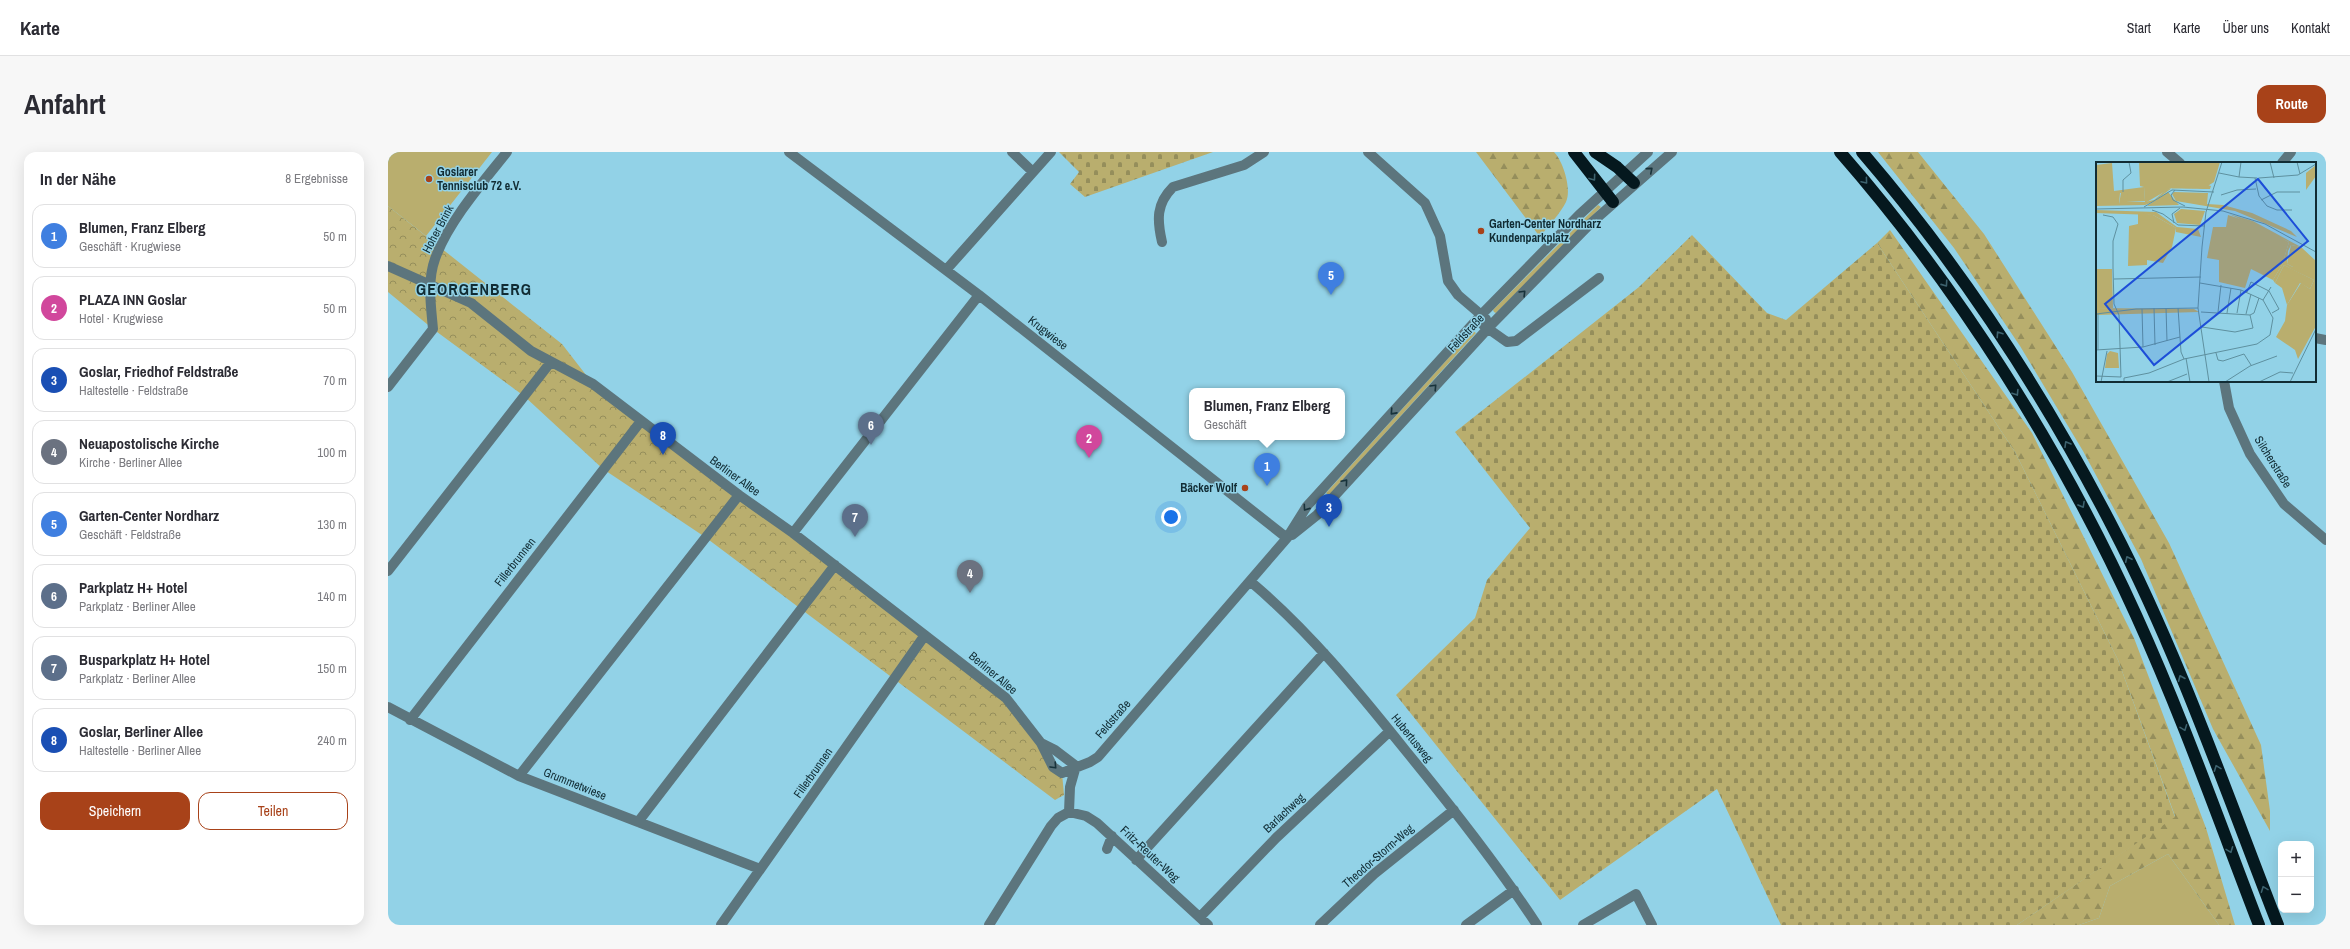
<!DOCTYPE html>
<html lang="de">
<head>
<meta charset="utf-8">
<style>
  :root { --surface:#fff; --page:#f7f7f7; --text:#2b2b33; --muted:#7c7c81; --line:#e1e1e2; --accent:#a84219 }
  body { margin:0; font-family:"Archivo Narrow",sans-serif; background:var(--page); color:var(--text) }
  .controls { position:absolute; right:12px; bottom:12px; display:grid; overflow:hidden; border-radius:8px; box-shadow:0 4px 16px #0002 }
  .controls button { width:36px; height:36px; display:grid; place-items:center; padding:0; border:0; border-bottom:1px solid var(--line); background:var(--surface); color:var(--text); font:20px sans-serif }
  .you { position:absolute; left:783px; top:365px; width:14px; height:14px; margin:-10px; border:3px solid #fff; border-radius:50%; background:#1a73e8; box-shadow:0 0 0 6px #1a73e833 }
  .badge { display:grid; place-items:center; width:26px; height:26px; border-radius:50%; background:var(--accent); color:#fff; font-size:13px; font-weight:700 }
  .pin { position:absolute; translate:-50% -33px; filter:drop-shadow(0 1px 2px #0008) }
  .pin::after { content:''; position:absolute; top:21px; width:14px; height:12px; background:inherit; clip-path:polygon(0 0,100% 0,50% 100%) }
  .popup { position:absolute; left:801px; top:236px; width:156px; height:52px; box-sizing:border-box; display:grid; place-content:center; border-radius:8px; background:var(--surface); filter:drop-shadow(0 1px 3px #0005); font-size:13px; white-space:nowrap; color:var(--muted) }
  .popup b { font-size:15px; color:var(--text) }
  .popup::after { content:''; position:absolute; left:50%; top:100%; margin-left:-8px; border:8px solid transparent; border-top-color:var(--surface) }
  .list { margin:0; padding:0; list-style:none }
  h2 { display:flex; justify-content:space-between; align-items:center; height:52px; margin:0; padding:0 16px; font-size:17px }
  h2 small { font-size:13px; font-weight:400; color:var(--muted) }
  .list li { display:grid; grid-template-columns:26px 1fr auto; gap:12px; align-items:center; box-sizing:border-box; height:64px; margin:0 8px 8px; padding:0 8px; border:1px solid var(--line); border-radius:12px }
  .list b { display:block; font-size:15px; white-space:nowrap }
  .list p { margin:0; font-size:13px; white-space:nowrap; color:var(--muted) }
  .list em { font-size:13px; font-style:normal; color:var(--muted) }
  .actions { display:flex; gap:8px; padding:12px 16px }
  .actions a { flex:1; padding:9px 0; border:1px solid var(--accent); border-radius:12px; text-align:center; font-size:14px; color:var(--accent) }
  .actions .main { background:var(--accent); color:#fff }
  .map { position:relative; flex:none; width:1938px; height:773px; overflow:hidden; border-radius:12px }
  header { display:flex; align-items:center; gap:24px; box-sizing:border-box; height:56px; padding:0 20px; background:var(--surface); border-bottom:1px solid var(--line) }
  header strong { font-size:19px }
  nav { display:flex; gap:22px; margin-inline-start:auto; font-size:14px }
  .intro { display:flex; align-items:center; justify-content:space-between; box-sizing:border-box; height:96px; padding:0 24px }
  h1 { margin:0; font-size:28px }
  .button { padding:10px 18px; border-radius:12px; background:var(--accent); color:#fff; font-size:14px; font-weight:700 }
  main { display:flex; gap:24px; padding:0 24px }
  aside { flex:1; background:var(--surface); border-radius:12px; box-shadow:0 4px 16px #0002 }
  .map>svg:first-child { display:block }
</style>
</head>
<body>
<header>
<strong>Karte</strong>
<nav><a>Start</a><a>Karte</a><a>Über uns</a><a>Kontakt</a></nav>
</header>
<div class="intro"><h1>Anfahrt</h1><a class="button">Route</a></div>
<main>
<aside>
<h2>In der Nähe<small>8 Ergebnisse</small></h2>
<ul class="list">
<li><span class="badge" style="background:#3f7fe0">1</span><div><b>Blumen, Franz Elberg</b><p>Geschäft · Krugwiese</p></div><em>50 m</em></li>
<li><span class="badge" style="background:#d1479c">2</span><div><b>PLAZA INN Goslar</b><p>Hotel · Krugwiese</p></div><em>50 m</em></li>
<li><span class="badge" style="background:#1a4fb4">3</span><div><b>Goslar, Friedhof Feldstraße</b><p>Haltestelle · Feldstraße</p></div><em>70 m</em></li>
<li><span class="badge" style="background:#6b7280">4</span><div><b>Neuapostolische Kirche</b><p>Kirche · Berliner Allee</p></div><em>100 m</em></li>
<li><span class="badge" style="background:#3f7fe0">5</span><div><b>Garten-Center Nordharz</b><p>Geschäft · Feldstraße</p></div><em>130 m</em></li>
<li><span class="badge" style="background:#5c6f8a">6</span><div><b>Parkplatz H+ Hotel</b><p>Parkplatz · Berliner Allee</p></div><em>140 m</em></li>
<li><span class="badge" style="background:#5c6f8a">7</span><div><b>Busparkplatz H+ Hotel</b><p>Parkplatz · Berliner Allee</p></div><em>150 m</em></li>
<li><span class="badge" style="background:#1a4fb4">8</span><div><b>Goslar, Berliner Allee</b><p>Haltestelle · Berliner Allee</p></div><em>240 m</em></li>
</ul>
<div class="actions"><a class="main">Speichern</a><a>Teilen</a></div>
</aside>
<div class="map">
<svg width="1938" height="773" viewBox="0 0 1938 773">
  <defs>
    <pattern id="forest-firs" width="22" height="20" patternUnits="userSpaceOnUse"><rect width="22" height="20" fill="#b9ae6e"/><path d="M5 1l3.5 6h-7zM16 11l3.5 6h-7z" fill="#958e5b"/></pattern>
    <pattern id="cemetery-stones" width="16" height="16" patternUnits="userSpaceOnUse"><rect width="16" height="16" fill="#b9ae6e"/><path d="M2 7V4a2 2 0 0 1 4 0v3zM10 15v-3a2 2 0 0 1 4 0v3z" fill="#958e5b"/></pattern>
    <pattern id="park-crowns" width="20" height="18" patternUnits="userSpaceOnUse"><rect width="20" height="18" fill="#b9ae6e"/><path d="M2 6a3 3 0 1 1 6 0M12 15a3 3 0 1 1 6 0" fill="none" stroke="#958e5b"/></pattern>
  </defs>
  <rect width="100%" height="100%" fill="#92d2e7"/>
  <!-- grass -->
  <path fill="#b9ae6e" d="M0,0h104l-66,84 -38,-30z
    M1210,53l3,2 -105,106 -2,-1 -1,-2z
    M1085,179l3,2 -147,162 -3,-2z
    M1780,702l51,71h-140l20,-7 11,-32z"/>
  <!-- forest -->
  <path fill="url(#forest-firs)" d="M1088,0h78c9,9 18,37 12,50 -6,12 -18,24 -26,35z
    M1490,0h40l66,82 88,138 97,171 92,202 9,66v20l-57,-102 -72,-170 -58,-108 -63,-105 -66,-98z
    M1502,78l142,203 102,205 72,190 29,97h-16l-51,-71 -58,32 -11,32 -20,7h-62l158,-109 -57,-156 -103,-208 -138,-209z"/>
  <!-- cemetery -->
  <path fill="url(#cemetery-stones)" d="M671,0h154l-128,45 -15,-13 9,-12z
    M1304,83l75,78 19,7 91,-77 138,209 103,208 57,157 -158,108h-236l-64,-136 -157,111 -164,-205 79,-77 12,-38 43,-52 -75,-96 184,-145z"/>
  <!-- park -->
  <path fill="url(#park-crowns)" d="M0,54l174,138 31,40 413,314 56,75 2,22 -9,5 -350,-263 -102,-68 -79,-73 -91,-67 -45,-37z"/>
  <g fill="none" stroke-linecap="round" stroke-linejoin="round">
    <!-- minor -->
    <path stroke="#5c757d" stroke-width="10" d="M401,0l190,143 308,243
      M624,0l21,20
      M980,0l57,51 15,33 8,45 10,14 28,24
      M1779,0l13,11
      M1894,11l9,-11
      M774,90c-5,-22 -6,-38 11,-55l71,-22 20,-13
      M0,114l83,37 60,48 62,33 146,111 54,38 213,165 35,45 12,24 9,6 28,-11 8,-5 189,-219 20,-32 174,-191 98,-100 69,-63
      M558,118l105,-118
      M1095,173l24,17 9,-1 83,-63
      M1927,186l11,2
      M1836,229l5,27 21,46 34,50 42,36
      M0,235l45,-58c-2,-23 -6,-48 2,-70 13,-37 48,-77 72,-107
      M405,381l186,-238
      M904,383l25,-20 175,-191 98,-100 82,-72
      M0,419l162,-208
      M863,430c58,49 107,109 155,169 46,56 91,113 131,174
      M0,555l131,69 241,93
      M22,568l231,-299
      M653,591l14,7 21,16
      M131,624l220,-281
      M681,660l17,4 11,7 111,102
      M250,670l197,-257
      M719,697l5,-13
      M748,708l188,-207
      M812,765l76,-79 114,-107
      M333,773l204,-290
      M601,773l62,-99 7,-8 11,-6 1,-25 6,-21
      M932,773l54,-51 80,-64
      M1078,773l48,-35
      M1195,773l53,-31 16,31"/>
    <!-- highway -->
    <path stroke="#05181e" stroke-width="12" d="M1186,0l39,50
      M1207,0l22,15 17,16
      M1452,0c119,136 221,298 296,463 46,101 83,206 123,310
      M1474,0c98,114 182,242 251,376 66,127 113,264 165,397"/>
  </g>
  <!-- one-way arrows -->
  <defs><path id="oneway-chevron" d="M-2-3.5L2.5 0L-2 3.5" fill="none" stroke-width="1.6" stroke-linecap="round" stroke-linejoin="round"/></defs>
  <g stroke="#18333b">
    <use href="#oneway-chevron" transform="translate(1262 18) rotate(-40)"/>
    <use href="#oneway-chevron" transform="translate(1135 141) rotate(-45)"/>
    <use href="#oneway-chevron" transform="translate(1046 235) rotate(-47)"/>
    <use href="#oneway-chevron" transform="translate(1005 260) rotate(132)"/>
    <use href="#oneway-chevron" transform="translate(957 330) rotate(-49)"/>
    <use href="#oneway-chevron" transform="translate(918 356) rotate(125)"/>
    <use href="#oneway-chevron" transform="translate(666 614) rotate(47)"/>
  </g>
  <g stroke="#3d626e">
    <use href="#oneway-chevron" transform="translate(1205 26) rotate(54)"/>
    <use href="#oneway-chevron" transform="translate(1477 29) rotate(50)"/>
    <use href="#oneway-chevron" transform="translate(1557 132) rotate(55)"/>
    <use href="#oneway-chevron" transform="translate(1611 182) rotate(-124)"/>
    <use href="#oneway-chevron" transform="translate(1628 241) rotate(58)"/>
    <use href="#oneway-chevron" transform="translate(1679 292) rotate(-120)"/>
    <use href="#oneway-chevron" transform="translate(1694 353) rotate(61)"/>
    <use href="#oneway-chevron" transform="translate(1740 407) rotate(-115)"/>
    <use href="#oneway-chevron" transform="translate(1793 526) rotate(-113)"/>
    <use href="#oneway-chevron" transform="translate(1796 576) rotate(69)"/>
    <use href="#oneway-chevron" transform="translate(1829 616) rotate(-111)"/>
    <use href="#oneway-chevron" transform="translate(1842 698) rotate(69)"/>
    <use href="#oneway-chevron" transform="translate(1876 737) rotate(-111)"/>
  </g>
  <!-- markers -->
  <g fill="#a84219" stroke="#92d2e7" stroke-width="1.5">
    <circle cx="41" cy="27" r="4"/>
    <circle cx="1093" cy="79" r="4"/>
    <circle cx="857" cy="336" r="4"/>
  </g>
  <g text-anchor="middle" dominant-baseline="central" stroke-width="3" stroke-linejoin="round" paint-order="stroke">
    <!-- poi labels -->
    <g font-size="12" font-weight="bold" fill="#112c34" stroke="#92d2e7" text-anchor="start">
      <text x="49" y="20">Goslarer<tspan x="49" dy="14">Tennisclub 72 e.V.</tspan></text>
      <text x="1101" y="72">Garten-Center Nordharz<tspan x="1101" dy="14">Kundenparkplatz</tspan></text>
      <text x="849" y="336" text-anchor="end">Bäcker Wolf</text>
    </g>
    <!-- street labels -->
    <g font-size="12" fill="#112c34" stroke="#92d2e7">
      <text transform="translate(50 77) rotate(-62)">Hoher Brink</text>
      <text transform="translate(660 181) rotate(38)">Krugwiese</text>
      <text transform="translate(1078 181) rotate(-47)">Feldstraße</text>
      <text transform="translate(1885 310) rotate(58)">Silcherstraße</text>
      <text transform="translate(347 324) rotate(36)">Berliner Allee</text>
      <text transform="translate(127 410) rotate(-52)">Fillerbrunnen</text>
      <text transform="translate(605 521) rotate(40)">Berliner Allee</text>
      <text transform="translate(725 567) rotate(-49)">Feldstraße</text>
      <text transform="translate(1024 586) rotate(51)">Hubertusweg</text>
      <text transform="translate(425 621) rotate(-55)">Fillerbrunnen</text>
      <text transform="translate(187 632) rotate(22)">Grummetwiese</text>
      <text transform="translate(896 661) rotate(-43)">Barlachweg</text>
      <text transform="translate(762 702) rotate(43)">Fritz-Reuter-Weg</text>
      <text transform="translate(990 704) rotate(-41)">Theodor-Storm-Weg</text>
    </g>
    <!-- district labels -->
    <g font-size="16" font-weight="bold" letter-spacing="1" fill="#112c34" stroke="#92d2e7">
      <text x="86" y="137">GEORGENBERG</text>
    </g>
  </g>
  <!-- overview -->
  <g transform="translate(1708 10)">
    <rect width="220" height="220" fill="#92d2e7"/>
    <path d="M16,1l2,28 30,-4 1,14 -19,1 1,-9h-7l-1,11h-23v-39zM72,30l11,13 -32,1zM195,83l10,2 15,14v65l-18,33 -3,-9 -19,-13 9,-16 2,-16 14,-22 9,6 4,-9 -21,-10v-3l-6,-3zM0,107h16l1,39h-17z" fill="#b9ae6e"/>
    <path d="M112,23l3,1 -1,3 -38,-1 -19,14 -8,3 -49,1v-2h23l2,-11h7l-1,9h18l9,-2 12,-10 9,-3 27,2zM78,30l34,1 -1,11 16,1 29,8 39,18 6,6 -62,-26 -59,-10 -4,-7zM85,47l24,2 -5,14 -23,-2 -3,-9zM0,48l60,2 21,15 21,2 3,8 -25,-5v-4l-23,-13 -57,-2zM133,52l24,7 48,26 -10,-2 -3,6 -1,13 6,3v3l-9,-5 -9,18 -2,-3 9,-15 7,-23z" fill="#b9ae6e"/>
    <path d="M42,51l15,2 23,13 -4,19 -9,16 -16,-3v5l-19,1 1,-40 9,-2zM132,53l25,8 36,19 -7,23 -9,15 -22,-11 -6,19 -26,-6v-22l-12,-2 6,-31h13z" fill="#b9ae6e"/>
    <path d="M220,3v11l-10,14v-17zM0,146l98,1 5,3 -103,3zM14,189l8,2 1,15h-14l2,-14z" fill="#b9ae6e"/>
    <path d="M43,0h81l-6,20 -11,7 -32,-1 -26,15 -1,-16 -4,-1zM188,103l30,15 -4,9 -10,-6 -13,22 -5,-17 -7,-5z" fill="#b9ae6e"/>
    <path fill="none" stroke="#5e909f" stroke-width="1" d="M174,0l4,16M201,0l3,12M123,11l20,4 18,1M143,15l2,-15M159,16l4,18 8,10 10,4h15M163,16l39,-3 18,-11M79,28l-4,5 2,5 12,6M27,30v-12l8,-7 -2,-11M125,33l16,-5 19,-1M165,38l16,-8h23M48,45l28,-17 42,2M0,47l87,-2 40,4 42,13 51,28M56,48l11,4 15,11 27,1M78,61l-2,-9 8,-6M18,117l87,-2M151,130l4,-10 18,9 10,18 -7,4M167,138l8,-13M58,146l1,37M70,146l1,33M82,146l3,44 3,7M46,147l1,38M105,150l49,3 3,13 -18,4 -33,-5M122,150l3,-27M131,151l4,-25M141,151l4,-23M0,152l40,-5 62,-1M2,152v36M150,152l5,-20M154,153l4,-2 5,-15M0,188l47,-3 37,-10M120,191l2,7 5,1 21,-7 7,11M90,196l4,24M0,214l25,1 -2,-62 -5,-11 -1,-36v-27l5,-17 -5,-7 -10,-2M5,220l6,-31M28,220v-4l25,-5 35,-14 73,-15 13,-9 3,-17 -10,-18 -22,-10 -41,-7M71,220l20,-8M113,220l-11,-74 4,-61 4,-35 16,-50M129,220l25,-16 27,-10M163,220l21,-10 13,1M194,220l26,-53"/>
    <path fill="#1d4ed8" fill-opacity="0.15" stroke="#1d4ed8" stroke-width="2" d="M162,17l50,62 -154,124 -49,-61z"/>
    <rect width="220" height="220" fill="none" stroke="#112c34" stroke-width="2"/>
  </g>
</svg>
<div class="controls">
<button>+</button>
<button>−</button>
</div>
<div class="you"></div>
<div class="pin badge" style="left:879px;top:334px;background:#3f7fe0">1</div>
<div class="popup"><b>Blumen, Franz Elberg</b>Geschäft</div>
<div class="pin badge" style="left:701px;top:306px;background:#d1479c">2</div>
<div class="pin badge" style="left:941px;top:375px;background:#1a4fb4">3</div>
<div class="pin badge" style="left:582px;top:441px;background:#6b7280">4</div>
<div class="pin badge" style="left:943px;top:143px;background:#3f7fe0">5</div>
<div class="pin badge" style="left:483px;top:293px;background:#5c6f8a">6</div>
<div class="pin badge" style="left:467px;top:385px;background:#5c6f8a">7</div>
<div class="pin badge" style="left:275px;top:303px;background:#1a4fb4">8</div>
</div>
</main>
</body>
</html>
